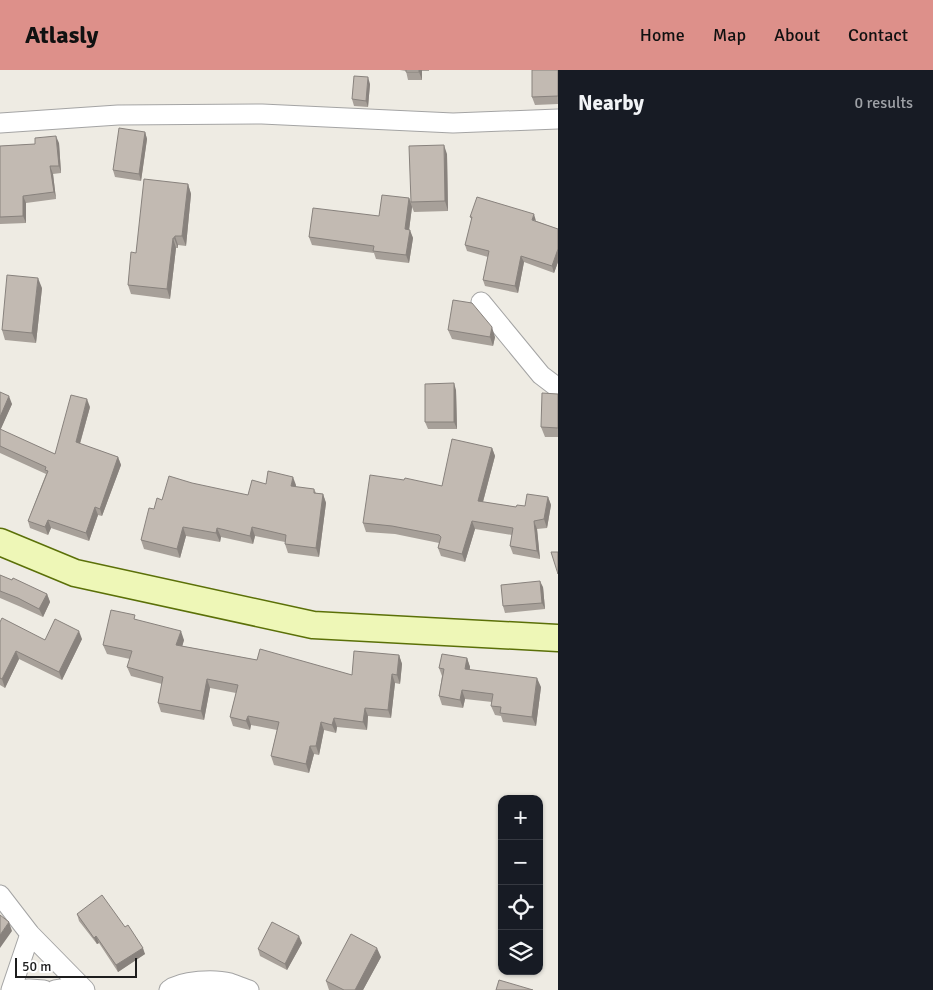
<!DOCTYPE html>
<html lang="en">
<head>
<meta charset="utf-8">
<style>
  :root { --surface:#171b24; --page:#20242c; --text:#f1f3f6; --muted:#9ea1a6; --line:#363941; --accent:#dd908a }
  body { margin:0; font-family:Signika,sans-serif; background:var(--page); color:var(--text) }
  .controls { position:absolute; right:15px; bottom:15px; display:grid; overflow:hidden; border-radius:10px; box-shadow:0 1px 4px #0004 }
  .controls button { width:45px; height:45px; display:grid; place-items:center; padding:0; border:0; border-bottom:1px solid var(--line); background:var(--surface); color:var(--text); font:25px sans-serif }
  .scale { position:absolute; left:15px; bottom:12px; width:122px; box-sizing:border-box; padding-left:5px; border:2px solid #1d1d1d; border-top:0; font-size:14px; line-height:18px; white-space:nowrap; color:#1d1d1d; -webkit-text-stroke:4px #fff; paint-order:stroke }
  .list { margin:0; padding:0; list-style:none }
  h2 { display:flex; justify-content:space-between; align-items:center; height:65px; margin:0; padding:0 20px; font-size:21px }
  h2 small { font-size:16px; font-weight:400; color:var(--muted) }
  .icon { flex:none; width:28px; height:28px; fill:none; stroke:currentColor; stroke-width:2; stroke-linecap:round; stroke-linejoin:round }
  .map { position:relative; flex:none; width:558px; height:920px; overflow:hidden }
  header { display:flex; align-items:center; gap:30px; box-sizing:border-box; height:70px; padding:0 25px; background:var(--accent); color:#111 }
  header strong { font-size:24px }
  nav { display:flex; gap:28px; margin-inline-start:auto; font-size:18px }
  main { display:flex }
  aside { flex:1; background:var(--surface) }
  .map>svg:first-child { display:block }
</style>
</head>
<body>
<header>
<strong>Atlasly</strong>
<nav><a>Home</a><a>Map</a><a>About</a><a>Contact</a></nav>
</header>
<main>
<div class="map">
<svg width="558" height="920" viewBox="0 0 558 920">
  <rect width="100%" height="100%" fill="#eeebe3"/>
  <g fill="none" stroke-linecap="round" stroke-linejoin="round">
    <defs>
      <path id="minor" d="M0,53l118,-8 144,-1 191,9 105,-4
        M481,232l60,73 17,13
        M0,825l30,39 55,56
        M11,920l19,-56
        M20,920l9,-1 15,1
        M55,920l26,-4
        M169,920c13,-10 46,-11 61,-7 6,2 13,5 19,7"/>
      <path id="secondary" d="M0,472l75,31 238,52 245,13"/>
    </defs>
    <!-- minor casing -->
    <use href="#minor" stroke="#a4a4a4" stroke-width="21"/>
    <!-- secondary casing -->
    <use href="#secondary" stroke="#5b7008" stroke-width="29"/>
    <!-- minor -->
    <use href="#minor" stroke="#fff" stroke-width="19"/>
    <!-- secondary -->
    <use href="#secondary" stroke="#eef7b7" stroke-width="26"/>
  </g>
  <!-- wall -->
  <path fill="#a7a099" d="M400,0h29v1h-7v9h-14l-2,-9z
    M558,0v34l-23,1 -3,-8z
    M370,14l-2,23 -14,-1 -2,-7z
    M145,62l2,7 -6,42 -26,-4 -2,-7z
    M59,73l2,30 -8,1 3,25 -30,4v20l-26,1v-78z
    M447,84l1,57 -34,1 -2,-5 -3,23 4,8 -4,25 -33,-4 -2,-6 -62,-8 -3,-8 70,-21 30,-18 2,4z
    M188,114l3,10 -5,52 -8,-1v3h-2l-6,51 -39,-5 -3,-9 8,-32z
    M470,147l66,4 22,8v33l-4,11 -30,-11 -6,31 -33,-7 -2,-6 5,-23 -21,-6 -2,-6 7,-25z
    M42,218l-6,55 -31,-3 -3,-10z
    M448,260l47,7 -2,9 -41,-7z
    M456,320l1,39h-29l-3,-7z
    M0,322l12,12 -12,26 55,24 35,-47 -10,37 38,13 3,8 -19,51 -4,-1 -9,26 -38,-13 -3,7 -18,-7 -2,-7 18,-47 -46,-21z
    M558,324v43h-13l-4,-10z
    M492,378l3,8 -12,46 33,5 9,-1 23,-9 3,8 -4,23 -10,1 3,30 -27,-5 -3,-8 2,-11 -37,-6 -10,33 -24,-6 -3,-8 1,-5 -44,-9 -29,-2 -3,-9 79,-37z
    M266,414l30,1v2l18,2 2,4 7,1 3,9 -7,54 -31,-4 -3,-9v-2l-30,-6 -2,8 -32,-7 -1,5 -34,-6 -6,22 -36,-9 -3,-9 13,-31 8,-9 86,-5z
    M0,505l12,5 35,14 3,8 -7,15 -22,-10 -21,-9z
    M543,517l2,22 -40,4 -2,-7z
    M136,550l48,20 -2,6 75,14 95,15 47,-20 3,9 -2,20 -5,-1 -4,35 -23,-2 -1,14 -30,-3 -1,6 -12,-3 -5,25 -5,-1 -5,19 -35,-8 -3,-9 6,-26 -26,-5 -1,5 -17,-4 -3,-9 6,-24 -26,-5 -6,32 -43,-8 -3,-9 4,-19 -31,-8 -4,-9 3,-8 -23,-5 -4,-9z
    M0,552l45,18 37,-1 -20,41 -43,-21 -14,29 -5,-3z
    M467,588l3,9v3l71,17 -5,39 -33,-4 -2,-6 -6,-1 -4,-9 1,-4 -27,-3 -2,9 -21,-3 -3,-9 3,-20 -3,-8z
    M77,844l48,13 20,27 -27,18 -19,-29 -2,1 -18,-23z
    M302,873l-15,27 -27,-14 -2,-7z
    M381,887l-18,33h-34l-3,-9z"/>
  <!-- shaded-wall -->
  <path fill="#88827d" d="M419,0h3v10l-3,-8z
    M368,7l2,7 -2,23 -2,-6z
    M145,62l2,7 -6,42 -2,-7z
    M56,66l3,7 2,30 -2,-7z
    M444,75l3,9 1,57 -3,-10z
    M50,96l3,8 3,25 -2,-7z
    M188,114l3,10 -5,52 -4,-10z
    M23,126l3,7v20l-3,-7z
    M409,128l3,9 -4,31 -3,-9z
    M534,144l2,7 -4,-1z
    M410,160l3,8 -4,25 -3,-8z
    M175,166l3,9v3l-4,-10z
    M173,168l3,10 -6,51 -3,-10z
    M558,179v13l-4,11 -2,-7z
    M521,186l3,6 -6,31 -3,-7z
    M38,208l4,10 -6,55 -4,-10z
    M492,257l3,10 -2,9 -3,-9z
    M454,313l2,7 1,39 -3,-7z
    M9,326l3,8 -12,27v-14z
    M87,329l3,8 -12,43 -2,-8z
    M492,378l3,8 -14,53 -3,-8z
    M118,387l3,8 -19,51 -2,-7z
    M293,407l3,8 -2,10 -3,-9z
    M323,424l3,9 -7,54 -3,-9z
    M548,427l3,8 -4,23 -3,-9z
    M95,437l3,8 -9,26 -3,-8z
    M48,450l3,8 -3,7 -3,-8z
    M472,451l3,8 -10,33 -3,-8z
    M534,451l3,8 3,30 -3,-8z
    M183,457l3,9 -6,22 -3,-9z
    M252,457l3,9 -2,8 -3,-8z
    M217,458l4,9 -1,5 -4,-9z
    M540,511l3,6 2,22 -3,-6z
    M47,524l3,8 -7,15 -4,-8z
    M79,561l3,8 -20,41 -3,-8z
    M181,561l3,9 -4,14 -4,-9z
    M16,581l3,8 -14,29 -3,-9z
    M399,585l3,9 -2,20 -3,-9z
    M467,588l3,9 -2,11 -3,-9z
    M392,604l3,9 -4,35 -3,-8z
    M537,608l4,9 -5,39 -4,-9z
    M207,609l3,9 -6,32 -3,-9z
    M462,620l3,9 -2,9 -3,-8z
    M365,638l3,8 -1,14 -4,-8z
    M248,646l3,9 -1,5 -4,-9z
    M334,648l3,9 -1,6 -4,-8z
    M321,652l3,8 -5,25 -3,-9z
    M310,676l4,8 -5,19 -3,-9z
    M9,852l3,9 -12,17v-13z
    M96,866l3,7 -2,1 -3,-6z
    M299,866l3,7 -15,27 -2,-6z
    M143,878l2,6 -27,18 -2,-7z
    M377,878l4,9 -18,33h-8z"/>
  <!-- building -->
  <path fill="#c2bab2" stroke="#88827d" d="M406,0h13v2h-13z
    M532,0h26v26l-26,1z
    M354,6l14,1 -2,24 -14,-2z
    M119,58l26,4 -6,42 -26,-4z
    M56,66l3,30h-9l4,26 -31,4v20l-23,1v-71l35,-2v-6z
    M444,75l1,56 -34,1 -2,-56z
    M144,109l44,5 -6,52h-7l-1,2h-1l-6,51 -39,-4 3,-33 5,1z
    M382,125l27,3 -4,31 5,1 -4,25 -33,-4 1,-5 -65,-9 4,-29 66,8z
    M477,127l57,17 -2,6 26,9v20l-6,17 -31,-10 -6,30 -32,-6 6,-29 -24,-6 7,-28h-2z
    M7,205l31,3 -6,55 -30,-3z
    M453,230l19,3 20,24 -2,10 -42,-7z
    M454,313v39h-29v-38z
    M0,322l9,4 -9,21z
    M542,323l16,1v34l-17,-1z
    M71,325l16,4 -11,43 42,15 -18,52 -5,-2 -9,26 -38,-13 -3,7 -17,-6 20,-50 -3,-1 1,-3 -46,-21v-17l55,25z
    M452,369l40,9 -14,53 38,6 1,-2 8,1 2,-12 21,3 -4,22 -10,2 3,30 -27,-5 3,-18 -41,-7 -10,33 -24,-6 3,-11 -2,-2 -47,-9 -29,-3 7,-48 34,5 1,-2 37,8z
    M268,401l25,6 -2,9 23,3v4l9,1 -7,54 -31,-4 1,-9 -34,-8 -2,9 -33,-8 -1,5 -33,-6 -6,22 -36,-9 8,-32 5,1 3,-11 5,2 7,-24 23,7 56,12 4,-15 14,4z
    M551,482h7v22z
    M0,505l12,5 1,-2 34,16 -8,15 -21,-11 -18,-7z
    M540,511l2,22 -39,3 -2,-21z
    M111,540l24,5 -1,4 47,12 -5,14 81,15 3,-11 92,26 2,-24 45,4 -2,20 -5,-1 -4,36 -23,-2 -2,14 -29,-4 -2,7 -11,-3 -5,24h-6l-4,18 -35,-8 8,-34 -31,-6 -2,5 -16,-4 8,-32 -31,-6 -6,32 -43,-8 5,-26 -36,-10 5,-16 -29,-6z
    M2,548l43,22 10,-21 24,12 -20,41 -43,-21 -14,28 -2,-1v-56z
    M442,584l25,4 -2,11 72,9 -5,39 -32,-4 1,-6 -10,-1 2,-12 -31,-4 -2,10 -21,-4 5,-27 -5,-1z
    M102,825l23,32 3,-2 15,23 -27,17 -20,-29 -2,2 -17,-24z
    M0,845l9,7 -9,13z
    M272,852l27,14 -14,28 -27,-15z
    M351,864l26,14 -22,42h-11l-18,-9z
    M499,910l34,10h-37z"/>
</svg>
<div class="controls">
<button>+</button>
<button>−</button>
<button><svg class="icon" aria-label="locate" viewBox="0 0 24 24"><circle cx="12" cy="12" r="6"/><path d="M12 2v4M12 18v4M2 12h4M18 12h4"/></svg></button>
<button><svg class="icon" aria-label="layers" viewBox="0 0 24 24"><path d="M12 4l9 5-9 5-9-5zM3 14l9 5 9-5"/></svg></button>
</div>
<div class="scale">50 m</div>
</div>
<aside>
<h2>Nearby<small>0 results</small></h2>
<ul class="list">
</ul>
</aside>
</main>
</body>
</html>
